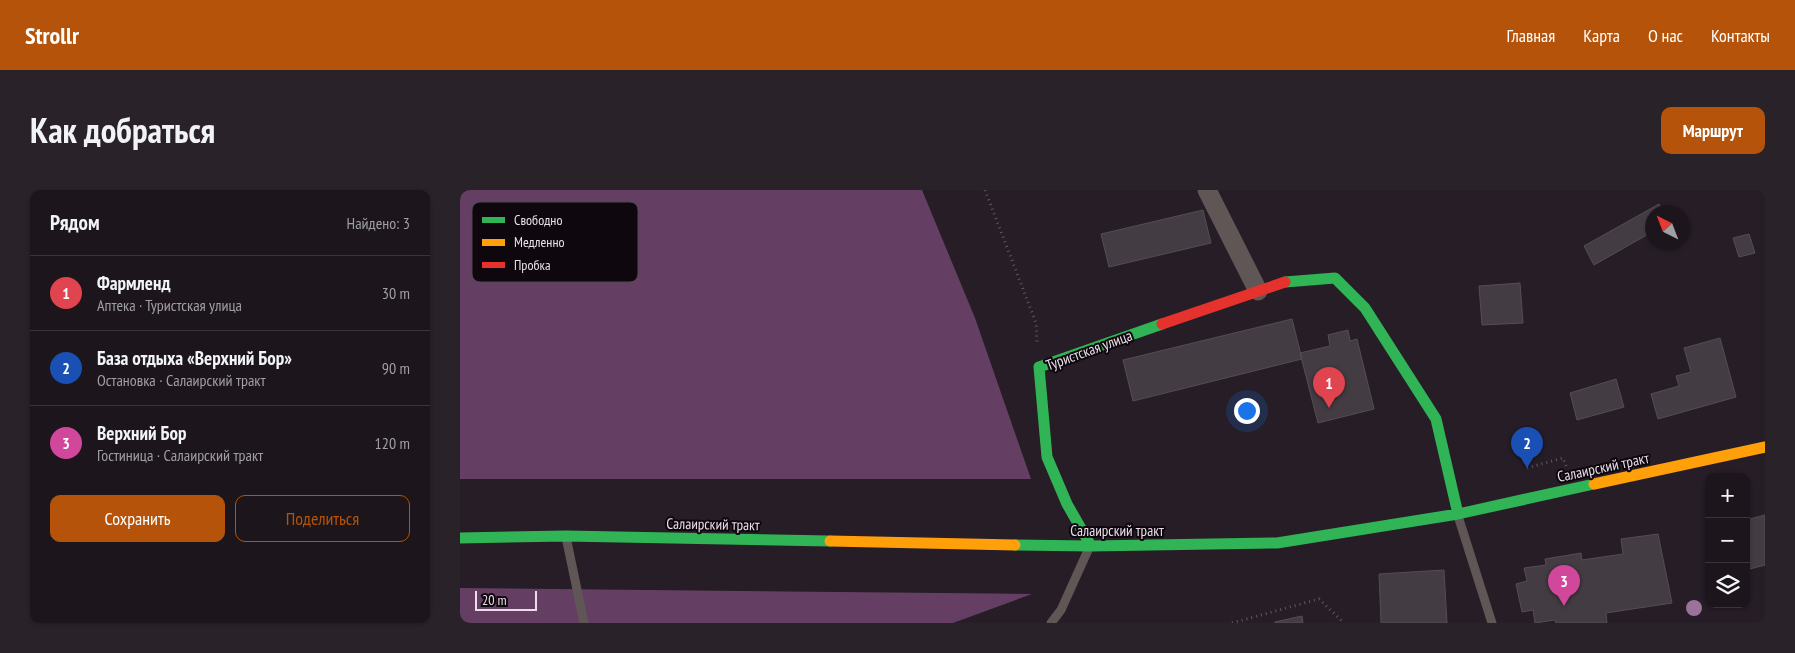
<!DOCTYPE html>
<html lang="ru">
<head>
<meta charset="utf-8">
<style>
  :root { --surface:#1c161c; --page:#292329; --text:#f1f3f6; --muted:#a09fa3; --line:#3a353b; --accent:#b45309 }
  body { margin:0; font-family:"PT Sans Narrow",sans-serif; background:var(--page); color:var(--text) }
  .controls { position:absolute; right:15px; bottom:15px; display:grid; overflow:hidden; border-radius:10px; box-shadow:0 1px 4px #0004 }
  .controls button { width:45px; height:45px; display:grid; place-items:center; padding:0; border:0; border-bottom:1px solid var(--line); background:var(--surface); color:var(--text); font:25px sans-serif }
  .compass { position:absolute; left:1185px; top:15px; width:45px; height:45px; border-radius:50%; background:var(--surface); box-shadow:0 1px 4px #0004; rotate:318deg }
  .scale { position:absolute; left:15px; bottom:12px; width:62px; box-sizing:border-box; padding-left:5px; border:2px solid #eadee9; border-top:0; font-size:14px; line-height:18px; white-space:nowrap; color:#eadee9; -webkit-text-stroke:4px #0e070e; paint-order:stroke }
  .you { position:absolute; left:786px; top:220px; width:18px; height:18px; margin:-12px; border:4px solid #fff; border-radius:50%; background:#1a73e8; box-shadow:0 0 0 8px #1a73e833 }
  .badge { display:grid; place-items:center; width:32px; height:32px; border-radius:50%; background:var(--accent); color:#fff; font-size:16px; font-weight:700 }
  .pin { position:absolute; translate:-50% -41px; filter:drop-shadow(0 1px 2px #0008) }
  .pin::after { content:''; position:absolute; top:26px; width:18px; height:15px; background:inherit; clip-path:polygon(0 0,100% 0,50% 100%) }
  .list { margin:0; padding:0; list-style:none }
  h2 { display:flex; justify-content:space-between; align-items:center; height:65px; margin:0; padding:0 20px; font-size:21px }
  h2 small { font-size:16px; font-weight:400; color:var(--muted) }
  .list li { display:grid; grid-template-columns:32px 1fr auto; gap:15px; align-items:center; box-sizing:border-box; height:75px; padding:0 20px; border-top:1px solid var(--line) }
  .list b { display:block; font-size:19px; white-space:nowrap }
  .list p { margin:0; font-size:16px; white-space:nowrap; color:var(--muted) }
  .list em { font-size:16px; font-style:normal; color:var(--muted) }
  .actions { display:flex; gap:10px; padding:15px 20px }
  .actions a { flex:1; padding:11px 0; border:1px solid var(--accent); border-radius:10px; text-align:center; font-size:18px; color:var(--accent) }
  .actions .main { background:var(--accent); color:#fff }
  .icon { flex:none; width:28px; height:28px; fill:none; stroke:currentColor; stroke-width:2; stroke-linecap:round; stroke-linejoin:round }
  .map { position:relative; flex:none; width:1305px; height:433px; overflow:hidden; border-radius:10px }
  header { display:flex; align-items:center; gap:30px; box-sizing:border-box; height:70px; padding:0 25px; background:var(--accent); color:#fff }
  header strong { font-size:24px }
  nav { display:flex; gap:28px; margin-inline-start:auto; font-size:18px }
  .intro { display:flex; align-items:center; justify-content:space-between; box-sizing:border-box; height:120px; padding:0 30px }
  h1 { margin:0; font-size:35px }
  .button { padding:12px 22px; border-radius:10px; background:var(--accent); color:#fff; font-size:18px; font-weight:700 }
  main { display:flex; gap:30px; padding:0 30px }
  aside { flex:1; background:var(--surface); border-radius:10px; box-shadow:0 1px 4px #0004 }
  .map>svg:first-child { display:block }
</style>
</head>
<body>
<header>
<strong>Strollr</strong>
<nav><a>Главная</a><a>Карта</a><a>О нас</a><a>Контакты</a></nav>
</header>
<div class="intro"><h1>Как добраться</h1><a class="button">Маршрут</a></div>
<main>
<aside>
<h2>Рядом<small>Найдено: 3</small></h2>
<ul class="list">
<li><span class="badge" style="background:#e0444e">1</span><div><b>Фармленд</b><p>Аптека · Туристская улица</p></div><em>30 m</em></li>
<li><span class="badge" style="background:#1a4fb4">2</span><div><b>База отдыха «Верхний Бор»</b><p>Остановка · Салаирский тракт</p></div><em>90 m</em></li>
<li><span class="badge" style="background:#d1479c">3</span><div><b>Верхний Бор</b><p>Гостиница · Салаирский тракт</p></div><em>120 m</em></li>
</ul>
<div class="actions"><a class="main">Сохранить</a><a>Поделиться</a></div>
</aside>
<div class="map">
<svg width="1305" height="433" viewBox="0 0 1305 433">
  <rect width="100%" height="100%" fill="#261d26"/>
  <!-- forest -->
  <path fill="#653f63" d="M0,0h462l53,128 56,161h-571z
    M0,398l572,6 -79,29h-493z"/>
  <!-- building -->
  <path fill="#443c43" stroke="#554d55" d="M1199,14l4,8h-11v20l-58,33 -10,-19z
    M743,20l8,33 -102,24 -8,-33z
    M1289,44l6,19 -16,4 -6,-19z
    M1060,93l3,40 -41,2 -3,-39z
    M832,129l10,40 -169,42 -10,-41z
    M888,140l2,11 7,-2 17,70 -56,14 -18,-70 30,-7 -2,-11z
    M1260,148l16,59 -78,22 -7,-25 28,-8 -3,-10 15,-4 -7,-24z
    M1156,189l8,28 -47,13 -7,-27z
    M1305,325v50l-19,5v-50z
    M1198,344l14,69 -66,10 1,10h-51l-1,-3 -20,3 -2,-13 -11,2 -6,-28 11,-3 -3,-13 22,-3 -1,-6 36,-6 1,7 41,-6 -2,-15z
    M984,380l3,53h-66l-2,-49z
    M842,426l1,7h-28v-1z"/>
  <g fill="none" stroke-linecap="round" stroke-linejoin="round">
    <!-- path -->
    <path stroke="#61585b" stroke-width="3" stroke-dasharray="1 4" stroke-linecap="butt" d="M525,0l51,133 1,19
      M1067,278l36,-10 3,8
      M772,433l87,-24 25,24"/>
    <!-- lane -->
    <path stroke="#605656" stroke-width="9" d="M998,326l34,107
      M106,347l18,86
      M591,433l10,-13 28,-62"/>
    <!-- street -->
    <path stroke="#605656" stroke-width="19" d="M747,0l51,101"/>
    <!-- fast -->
    <path stroke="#30b455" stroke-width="11" d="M825,92l50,-4 30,30 71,111 22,95
      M0,348l106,-2 264,5
      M555,355l76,1 186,-3 181,-29 136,-30
      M631,356l-24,-42 -20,-47 -8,-90 123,-43"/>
    <!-- slow -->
    <path stroke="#ff9f0a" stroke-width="11" d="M1134,294l171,-37
      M370,351l185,4"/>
    <!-- jam -->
    <path stroke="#e5322d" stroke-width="11" d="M702,134l123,-42"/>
  </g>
  <!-- trees -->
  <circle fill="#9b7299" cx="1234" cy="418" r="8"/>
  <g text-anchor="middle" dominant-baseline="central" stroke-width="4" stroke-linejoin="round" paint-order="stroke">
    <!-- street labels -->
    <g font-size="15" fill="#eadee9" stroke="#0e070e">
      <text transform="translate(629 160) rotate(-20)">Туристская улица</text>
      <text transform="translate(1143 277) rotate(-12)">Салаирский тракт</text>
      <text transform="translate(253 334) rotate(1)">Салаирский тракт</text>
      <text x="657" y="340">Салаирский тракт</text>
    </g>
  </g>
  <!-- legend -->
  <rect x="12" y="12" width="166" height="80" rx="8" fill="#0e070e" stroke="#504850" stroke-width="1"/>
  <rect x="22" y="27" width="23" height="6" fill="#30b455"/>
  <rect x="22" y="49" width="23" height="7" fill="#ff9f0a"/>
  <rect x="22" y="72" width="23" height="6" fill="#e5322d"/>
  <g font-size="14" fill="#eadee9">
    <text x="54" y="35">Свободно</text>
    <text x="54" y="57">Медленно</text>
    <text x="54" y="80">Пробка</text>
  </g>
</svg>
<div class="controls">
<button>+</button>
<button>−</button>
<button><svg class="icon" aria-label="layers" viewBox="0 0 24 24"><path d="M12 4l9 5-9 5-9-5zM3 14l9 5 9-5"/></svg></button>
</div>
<svg class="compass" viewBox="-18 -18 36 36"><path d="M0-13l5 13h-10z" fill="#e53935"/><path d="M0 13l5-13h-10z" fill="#a09fa3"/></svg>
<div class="scale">20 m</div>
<div class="you"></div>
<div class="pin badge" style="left:869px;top:218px;background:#e0444e">1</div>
<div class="pin badge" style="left:1067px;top:278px;background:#1a4fb4">2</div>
<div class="pin badge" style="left:1104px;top:416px;background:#d1479c">3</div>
</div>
</main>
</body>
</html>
